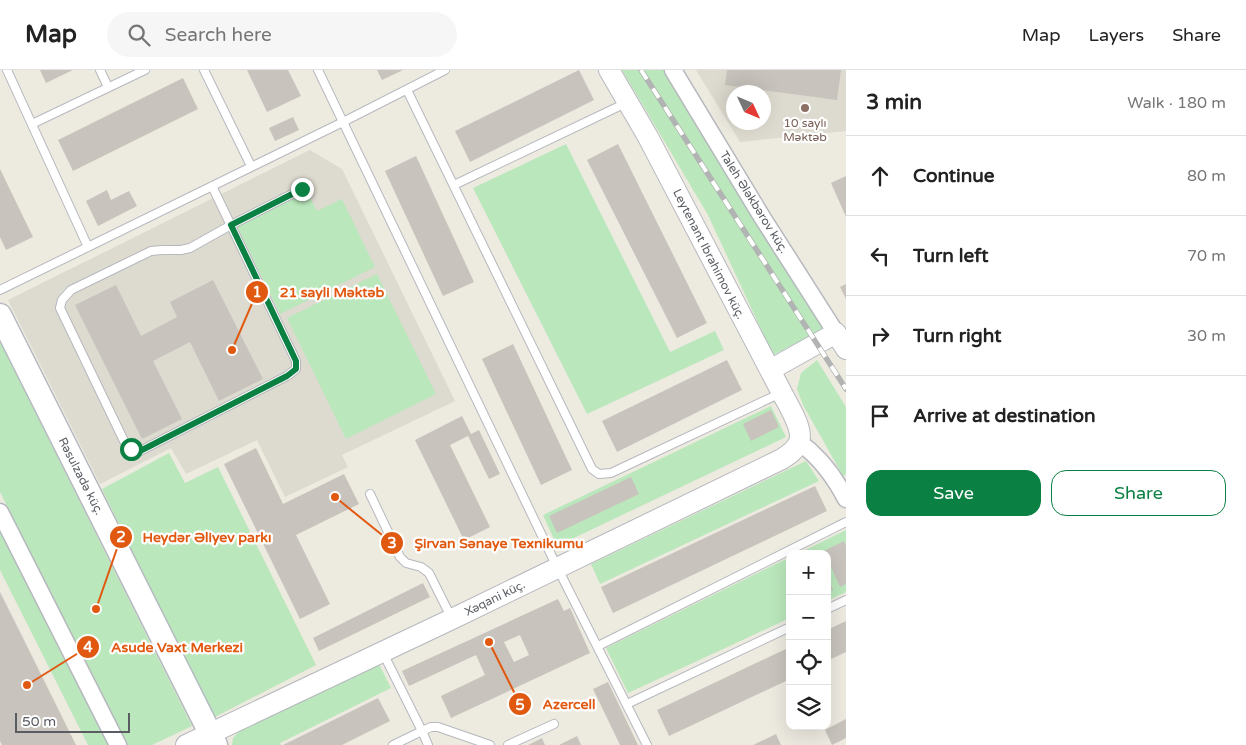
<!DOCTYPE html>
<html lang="en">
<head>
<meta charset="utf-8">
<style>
  :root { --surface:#fff; --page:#f6f6f6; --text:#222; --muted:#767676; --line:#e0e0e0; --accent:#0b8043 }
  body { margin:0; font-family:"Varela Round",sans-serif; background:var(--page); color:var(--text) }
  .controls { position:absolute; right:15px; bottom:15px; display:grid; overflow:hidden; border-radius:10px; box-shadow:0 5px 20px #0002 }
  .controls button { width:45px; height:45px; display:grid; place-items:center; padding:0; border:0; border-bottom:1px solid var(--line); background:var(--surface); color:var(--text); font:25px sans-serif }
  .compass { position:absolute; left:726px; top:15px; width:45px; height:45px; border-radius:50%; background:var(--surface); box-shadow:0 5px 20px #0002; rotate:134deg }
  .scale { position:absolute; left:15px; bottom:12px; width:115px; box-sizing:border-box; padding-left:5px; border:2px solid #595d62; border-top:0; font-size:14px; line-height:18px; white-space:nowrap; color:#595d62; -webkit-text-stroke:4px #fff; paint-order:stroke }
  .stop { position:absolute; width:15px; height:15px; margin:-11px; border:4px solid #0b8043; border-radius:50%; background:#fff }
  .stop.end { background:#0b8043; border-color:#fff; box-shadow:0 1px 5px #0008 }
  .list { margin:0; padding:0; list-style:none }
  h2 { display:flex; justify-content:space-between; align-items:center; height:65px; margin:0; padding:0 20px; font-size:21px }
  h2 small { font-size:16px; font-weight:400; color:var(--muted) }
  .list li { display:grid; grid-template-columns:32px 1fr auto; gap:15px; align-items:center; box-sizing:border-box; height:80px; padding:0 20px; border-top:1px solid var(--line) }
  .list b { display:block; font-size:19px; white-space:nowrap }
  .list em { font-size:16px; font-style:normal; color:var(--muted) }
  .actions { display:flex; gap:10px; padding:15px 20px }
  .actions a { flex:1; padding:11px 0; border:1px solid var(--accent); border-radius:15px; text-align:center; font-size:18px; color:var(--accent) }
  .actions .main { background:var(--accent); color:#fff }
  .icon { flex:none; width:28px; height:28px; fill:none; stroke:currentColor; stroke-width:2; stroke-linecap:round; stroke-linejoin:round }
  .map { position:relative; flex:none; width:846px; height:675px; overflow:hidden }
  header { display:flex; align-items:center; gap:30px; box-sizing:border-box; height:70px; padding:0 25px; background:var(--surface); border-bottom:1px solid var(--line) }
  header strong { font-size:24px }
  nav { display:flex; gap:28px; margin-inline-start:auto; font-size:18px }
  .search { width:350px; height:45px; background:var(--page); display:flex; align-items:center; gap:12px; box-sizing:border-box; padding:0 18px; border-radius:28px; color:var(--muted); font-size:19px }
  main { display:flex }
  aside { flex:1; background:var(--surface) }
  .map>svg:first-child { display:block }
</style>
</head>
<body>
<header>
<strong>Map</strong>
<div class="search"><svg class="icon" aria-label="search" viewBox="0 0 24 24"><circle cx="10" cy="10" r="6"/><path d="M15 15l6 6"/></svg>Search here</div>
<nav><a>Map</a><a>Layers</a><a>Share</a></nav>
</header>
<main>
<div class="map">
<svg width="846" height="675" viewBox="0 0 846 675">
  <rect width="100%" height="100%" fill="#edeae0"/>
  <!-- education -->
  <path fill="#dddacf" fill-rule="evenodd" d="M696,0h150v61l-106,11zM734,22h30v30h-30z
    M310,80l32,19 113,232 -113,54 6,12 -63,30 -28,-57 -71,34 -15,-26 -71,36 -92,-184z"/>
  <!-- green -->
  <path fill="#bae7bc" d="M622,0h42l160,259 -51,26 -65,-140z
    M566,74l104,208 45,-21 9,19 -137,64 -114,-226z
    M307,122l10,19 25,-12 33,68 -95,47 -43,-88z
    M377,204l59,120 -90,45 -59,-121z
    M0,272l192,384 -40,19h-26l-126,-253z
    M817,290l29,47v67l-3,2 -40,-71 -6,-16 4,-16z
    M771,336l15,31 -229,109 -14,-31z
    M169,383l16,30 33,-16 98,198 -103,53 -111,-229z
    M806,391l13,20 -219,103 -9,-20z
    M0,451l113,224h-25l-88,-175z
    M846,460v62l-19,9v-47h-30z
    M790,487v61l-162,75 -22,-45z
    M378,592l13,26 -111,55 1,2h-49l1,-7 8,-9z"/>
  <!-- building -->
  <path fill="#c8c4bd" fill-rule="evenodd" d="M40,0h33l-27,13z
    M247,0h41l13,26 -34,16z
    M377,0h26l-21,10z
    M579,0l15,30 -124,62 -15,-31z
    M727,0h114l-4,30 -112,-15z
    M183,8l15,31 -125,62 -15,-31z
    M293,47l6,13 -24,11 -6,-13z
    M618,74l89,179 -30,15 -90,-178z
    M416,86l58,126 -31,14 -58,-125z
    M0,99l33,68 -27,13 -6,-13z
    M846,106v41l-15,-34z
    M107,120l4,10 18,-9 8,15 -39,20 -12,-25z
    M213,210l50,99 -44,22 -29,-59 -37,19 29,58 -40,20 -67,-134 41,-20 25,51 36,-19 -7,-15z
    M846,214v15l-6,-12z
    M513,274l59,126 -31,15 -59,-126z
    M727,290l15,30 -125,62 -15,-31z
    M771,340l8,17 -28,14 -8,-17z
    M462,346l9,18 8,-4 21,44 -11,5 -21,-43 -18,9 40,82 -26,13 -49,-100z
    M256,378l27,56 61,-30 15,30 -63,31 34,69 -30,15 -76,-155z
    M631,407l8,17 -82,39 -8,-17z
    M815,416l12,25 -214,102 -12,-26z
    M844,471l2,5v38l-6,3 -13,-29v-4h-2l-1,-3z
    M827,506l6,14 -6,3z
    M423,513l7,14 -111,54 -6,-13z
    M0,522l26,52 50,101h-74l-2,-4z
    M558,529l6,12 6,-3 20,45 -139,65 -10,-22 44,-21 -9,-20 -67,31 -7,-15zM520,565l9,20 -15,7 -10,-20z
    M846,551v31l-19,9v-31z
    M790,577v32l-121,57 -12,-26z
    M608,612l30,63h-18l-27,-56z
    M378,628l12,23 -48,24h-59z
    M846,649v19l-14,7 -7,-15z
    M776,664l5,11h-28z
    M577,666l4,9h-22z
    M542,668l3,7h-17z"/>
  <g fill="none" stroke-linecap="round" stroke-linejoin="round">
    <defs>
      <path id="service" d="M7,0l81,177
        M100,0l8,17
        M204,0l47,96
        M318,0l239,497 90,178
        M407,20l185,379 7,5 12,-1 170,-80
        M32,54l113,-54
        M454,115l174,-83
        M212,116l84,175v8l-9,7 -147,75 -9,-2 -7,-8 -64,-133 2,-8 9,-10 80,-39 11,-1h19l9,-2 41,-23 71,-36
        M0,220l343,-168 102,-52
        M370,424l30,63 6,6 15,4 8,6 23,46
        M827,539l19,-9
        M598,576l248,-124
        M383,583l39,78 -29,14
        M627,634l163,-77
        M428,675l-6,-14 9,-4h7l52,18
        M508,675l46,-21"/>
      <path id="minor" d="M673,0l89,147 74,116
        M799,372c21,15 35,34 47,57
        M0,442l118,233"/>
      <path id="tertiary" d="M770,300l66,-37 10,16
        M186,675l266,-126 330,-160c6,-4 14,-9 17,-17 5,-13 -11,-37 -17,-49l-134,-256 -39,-67"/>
      <path id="secondary" d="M0,245l216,430"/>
    </defs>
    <!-- service casing -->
    <use href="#service" stroke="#b6b8be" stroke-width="10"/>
    <!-- minor casing -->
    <use href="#minor" stroke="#b6b8be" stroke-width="19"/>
    <!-- tertiary casing -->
    <use href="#tertiary" stroke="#b6b8be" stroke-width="22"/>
    <!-- secondary casing -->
    <use href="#secondary" stroke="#b6bac0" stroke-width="25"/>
    <!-- service -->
    <use href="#service" stroke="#fff" stroke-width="8"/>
    <!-- minor -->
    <use href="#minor" stroke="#fff" stroke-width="16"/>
    <!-- tertiary -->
    <use href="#tertiary" stroke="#fff" stroke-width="20"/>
    <!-- secondary -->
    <use href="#secondary" stroke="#fff" stroke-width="22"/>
    <defs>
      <path id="rail" d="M641,0l205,319"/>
    </defs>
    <!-- rail casing -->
    <use href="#rail" stroke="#b2b3b3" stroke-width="5.5"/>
    <!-- rail -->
    <use href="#rail" stroke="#fff" stroke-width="4" stroke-dasharray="11" stroke-linecap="butt"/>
  </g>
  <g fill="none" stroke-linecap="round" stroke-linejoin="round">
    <!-- route -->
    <path stroke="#0b8043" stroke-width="6" d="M131,379l9,2 147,-75 9,-7v-8l-65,-136 71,-36"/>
  </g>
  <!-- markers -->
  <circle fill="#8d6e63" stroke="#fff" stroke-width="2" cx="805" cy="38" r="5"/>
  <g text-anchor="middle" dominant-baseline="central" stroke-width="4.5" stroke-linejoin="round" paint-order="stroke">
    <!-- education labels -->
    <g font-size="12" fill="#785e54" stroke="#fff">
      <text x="805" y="53">10 saylı<tspan x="805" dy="14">Məktəb</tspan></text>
    </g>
    <!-- street labels -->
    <g font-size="12" fill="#595d62" stroke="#fff">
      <text transform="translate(754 132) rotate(58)">Taleh Ələkbərov küç.</text>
      <text transform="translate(709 184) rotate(63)">Leytenant Ibrahimov küç.</text>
      <text transform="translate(81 406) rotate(63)">Rəsulzadə küç.</text>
      <text transform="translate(495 528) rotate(-26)">Xəqani küç.</text>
    </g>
  </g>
  <!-- callouts -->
  <path fill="none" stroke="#e15910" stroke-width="2" d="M232 280L257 222M96 539L121 467M335 427L392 473M27 615L88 577M489 572L520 634"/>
  <g fill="#e15910" stroke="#fff" stroke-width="2">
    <circle cx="232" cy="280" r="5"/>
    <circle cx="96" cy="539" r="5"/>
    <circle cx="335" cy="427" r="5"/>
    <circle cx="27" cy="615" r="5"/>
    <circle cx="489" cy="572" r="5"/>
    <circle cx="257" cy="222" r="12"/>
    <circle cx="121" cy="467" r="12"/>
    <circle cx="392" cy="473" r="12"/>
    <circle cx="88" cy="577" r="12"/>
    <circle cx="520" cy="634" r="12"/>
  </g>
  <g font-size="15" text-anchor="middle" font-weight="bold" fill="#fff">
    <text x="257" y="227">1</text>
    <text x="121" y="472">2</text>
    <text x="392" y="478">3</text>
    <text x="88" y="582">4</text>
    <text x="520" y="640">5</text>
  </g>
  <g font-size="14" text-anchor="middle" font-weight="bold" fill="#e15910" stroke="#fff" stroke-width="4.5" stroke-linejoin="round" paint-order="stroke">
    <text x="332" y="227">21 sayli Məktəb</text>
    <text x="207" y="472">Heydər Əliyev parkı</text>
    <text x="499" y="478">Şirvan Sənaye Texnikumu</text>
    <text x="177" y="582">Asude Vaxt Merkezi</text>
    <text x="569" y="639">Azercell</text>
  </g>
</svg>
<div class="controls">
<button>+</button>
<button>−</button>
<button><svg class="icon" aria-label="locate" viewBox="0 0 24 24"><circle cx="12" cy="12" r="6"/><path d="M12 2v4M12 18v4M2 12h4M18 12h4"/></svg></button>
<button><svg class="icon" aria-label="layers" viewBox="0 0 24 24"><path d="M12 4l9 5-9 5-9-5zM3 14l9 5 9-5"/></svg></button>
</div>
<svg class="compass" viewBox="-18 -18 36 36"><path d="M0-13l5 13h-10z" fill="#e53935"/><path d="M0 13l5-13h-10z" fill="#767676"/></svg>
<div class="scale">50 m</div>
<div class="stop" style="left:131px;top:379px"></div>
<div class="stop end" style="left:302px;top:119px"></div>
</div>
<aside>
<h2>3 min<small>Walk · 180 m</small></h2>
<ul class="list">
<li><svg class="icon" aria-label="ahead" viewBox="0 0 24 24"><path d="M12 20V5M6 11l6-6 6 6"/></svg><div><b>Continue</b></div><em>80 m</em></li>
<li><svg class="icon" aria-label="left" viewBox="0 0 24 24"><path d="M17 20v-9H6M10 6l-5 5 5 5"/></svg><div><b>Turn left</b></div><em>70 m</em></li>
<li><svg class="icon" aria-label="right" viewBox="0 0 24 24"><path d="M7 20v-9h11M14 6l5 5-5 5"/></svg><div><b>Turn right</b></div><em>30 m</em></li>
<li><svg class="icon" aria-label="arrive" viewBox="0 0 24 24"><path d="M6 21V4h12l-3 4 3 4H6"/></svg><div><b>Arrive at destination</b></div></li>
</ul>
<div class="actions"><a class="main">Save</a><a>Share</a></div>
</aside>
</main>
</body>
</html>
